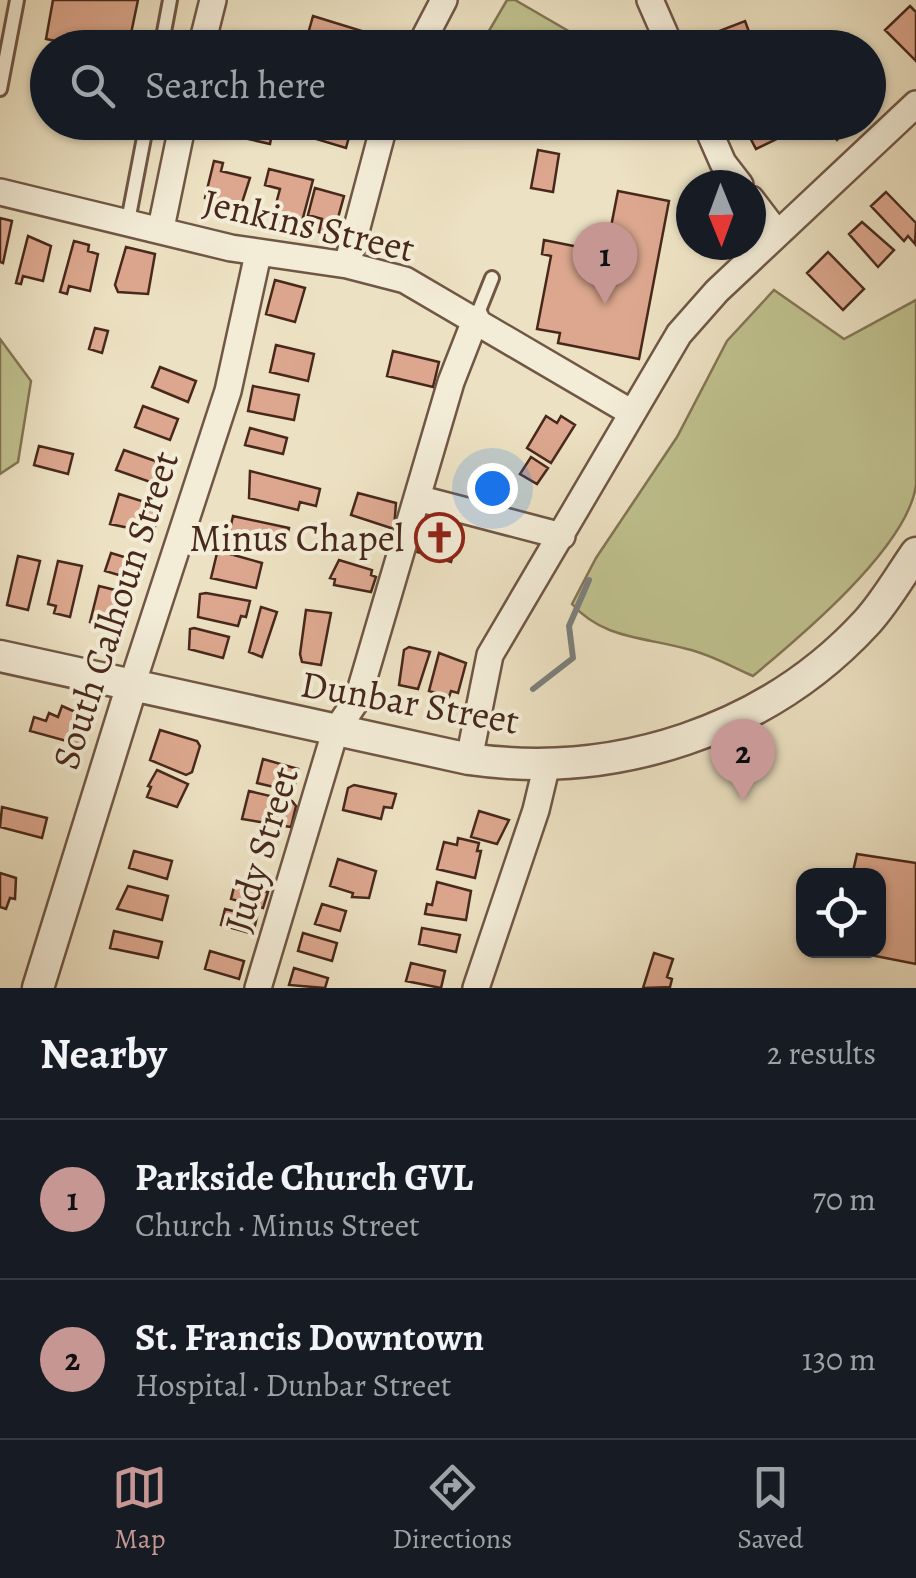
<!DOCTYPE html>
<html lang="en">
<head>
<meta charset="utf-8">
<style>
  :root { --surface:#171b24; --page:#20242c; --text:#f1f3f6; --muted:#9ea1a6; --line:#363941; --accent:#c59692 }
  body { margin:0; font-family:Alegreya,serif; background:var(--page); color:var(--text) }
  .controls { position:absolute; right:30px; bottom:30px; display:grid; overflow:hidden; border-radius:20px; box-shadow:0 2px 8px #0004 }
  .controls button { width:90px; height:90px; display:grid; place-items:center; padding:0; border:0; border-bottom:2px solid var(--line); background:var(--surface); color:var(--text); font:50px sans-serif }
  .compass { position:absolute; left:676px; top:170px; width:90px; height:90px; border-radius:50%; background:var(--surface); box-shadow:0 2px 8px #0004; rotate:179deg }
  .you { position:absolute; left:492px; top:488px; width:35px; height:35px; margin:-25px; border:8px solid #fff; border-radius:50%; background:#1a73e8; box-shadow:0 0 0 15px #1a73e833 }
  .badge { display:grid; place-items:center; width:65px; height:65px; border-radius:50%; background:var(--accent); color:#111; font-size:32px; font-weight:700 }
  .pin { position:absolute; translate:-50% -82px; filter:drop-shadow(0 2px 5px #0008) }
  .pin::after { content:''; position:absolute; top:52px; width:35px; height:30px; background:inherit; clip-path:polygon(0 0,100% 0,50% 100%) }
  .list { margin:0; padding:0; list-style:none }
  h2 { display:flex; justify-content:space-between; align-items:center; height:130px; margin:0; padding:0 40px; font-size:42px }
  h2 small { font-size:32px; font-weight:400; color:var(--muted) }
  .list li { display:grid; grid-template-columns:65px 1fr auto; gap:30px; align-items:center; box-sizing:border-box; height:160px; padding:0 40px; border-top:2px solid var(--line) }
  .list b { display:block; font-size:38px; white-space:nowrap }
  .list p { margin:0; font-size:32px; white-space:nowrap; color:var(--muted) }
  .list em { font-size:32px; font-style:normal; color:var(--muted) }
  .icon { flex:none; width:55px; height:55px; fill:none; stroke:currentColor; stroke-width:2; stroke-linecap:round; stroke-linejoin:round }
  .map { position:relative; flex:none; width:916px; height:988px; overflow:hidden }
  .search { position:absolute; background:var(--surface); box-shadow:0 2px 8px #0004; left:30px; right:30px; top:30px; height:110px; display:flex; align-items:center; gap:25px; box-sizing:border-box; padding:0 35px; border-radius:55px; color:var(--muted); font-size:38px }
  .sheet { height:450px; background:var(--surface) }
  nav { display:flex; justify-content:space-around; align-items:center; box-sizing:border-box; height:140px; border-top:2px solid var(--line); background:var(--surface); font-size:28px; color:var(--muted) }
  nav a { display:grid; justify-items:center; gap:5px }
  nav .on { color:var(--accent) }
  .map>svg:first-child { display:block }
</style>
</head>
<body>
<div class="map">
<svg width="916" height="988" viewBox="0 0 916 988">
  <rect width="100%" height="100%" fill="#ece1c2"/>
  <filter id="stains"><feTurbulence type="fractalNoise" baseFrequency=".002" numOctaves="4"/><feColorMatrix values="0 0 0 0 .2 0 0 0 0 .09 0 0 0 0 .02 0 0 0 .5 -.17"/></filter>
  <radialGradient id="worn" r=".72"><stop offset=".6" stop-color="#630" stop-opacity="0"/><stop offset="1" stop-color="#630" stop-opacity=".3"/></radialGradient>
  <!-- green -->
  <path fill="#bfc18e" stroke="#837454" stroke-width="2.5" d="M507,0h8l81,47h-102l-11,-6z
    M774,290l70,49 72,-39c0,60 0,126 0,185 -8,62 -116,152 -163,191 -21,-9 -43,-22 -66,-27 -43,-12 -84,-10 -115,-45l24,-46 81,-121 50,-96z
    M0,339l31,42 -13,81 -18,12z"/>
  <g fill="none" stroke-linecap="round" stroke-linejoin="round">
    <!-- stream -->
    <path stroke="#7b807d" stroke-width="6" d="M533,689l40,-31 -4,-32 20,-46"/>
  </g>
  <!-- building -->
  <path fill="#dca78e" stroke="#47281b" stroke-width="2.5" d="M53,0h85l-10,48h-37l-45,-9z
    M910,6l6,6v49l-31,-31z
    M313,16l49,15 -5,17h-53z
    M745,21l10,27h-56l-3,-8z
    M219,122h55l-4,22 -53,-12z
    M310,122h43l-7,26 -40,-12z
    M776,122l7,14 -27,13 -13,-25z
    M820,122h34l-17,18z
    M538,150l21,4 -6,38 -22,-4z
    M214,161l9,2 -2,8 29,7 -11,34 -34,-14z
    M269,169l44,11 -13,49 -29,-7 9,-33 -15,-4z
    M315,188l29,8 -11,40 -14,-4 3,-13 -14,-4z
    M618,191l51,10 -30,158 -81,-16 2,-10 -23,-4 14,-73 -9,-2 2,-14 79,16 2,-11 -17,-3z
    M886,192l30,31 -1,21 -7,-8 -4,5 -33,-35z
    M0,218l12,3 -9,42 -3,-1z
    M862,222l32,28 -16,17 -29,-33z
    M28,236l23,10 -8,35 -20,-5 -2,8 -5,-1z
    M74,241l15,4 -1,6 10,3 -8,37 -21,-5 -2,8 -7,-2z
    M126,247l29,7 -7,40 -30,-2 -3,-7z
    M828,252l36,37 -21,21 -36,-37z
    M275,280l30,8 -10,34 -29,-8z
    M95,328l13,3 -6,22 -13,-4z
    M276,345l38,9 -6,27 -38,-9z
    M393,351l46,11 -6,25 -46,-11z
    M160,367l36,14 -8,21 -36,-15z
    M253,386l46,9 -5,25 -46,-9z
    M143,406l35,13 -8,21 -35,-13z
    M546,416l11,7 4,-7 14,9 -24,38 -24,-15z
    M250,428l37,10 -4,16 -38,-9z
    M39,446l34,8 -5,20 -34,-9z
    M124,450l37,13 -8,20 -37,-13z
    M531,457l17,11 -11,16 -17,-10z
    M250,471l70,18 -4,17 -16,-4 -2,8 -49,-12z
    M358,493l38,10 -2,26 -43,-14z
    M119,494l42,13 -8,26 -43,-9z
    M430,509l33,10 -12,43 -34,-10z
    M233,516l56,12 -5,22 -56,-12z
    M223,552l39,11 -6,25 -45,-10 6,-25z
    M111,553l33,10 -5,18 -34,-10z
    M18,556l22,5 -12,49 -21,-5z
    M339,560l33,10 -1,5 5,2 -5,15 -37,-7 1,-6 -5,-1z
    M58,561l24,5 -12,51 -16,-4 2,-7 -8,-2z
    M99,586l20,5 -10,36 -19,-5z
    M206,593l44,8 -4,16 -5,-1 -3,10 -40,-9 2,-23z
    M261,607l16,5 -15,45 -13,-5z
    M306,610l25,3 -10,52 -19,-3 -2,-8z
    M194,628l35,9 -6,21 -34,-9 1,-20z
    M409,647l21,5 -12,37 -19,-4 5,-35z
    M439,653l27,10 -8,30 -7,-2 -2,6 -20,-6z
    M62,706l29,13 -10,26 -51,-14 4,-14 12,4 3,-8 9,4z
    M160,730l37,11 3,5 -8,26 -6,3 -36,-15z
    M263,759l35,10 -3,15 -6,-1 -2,7 -30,-7z
    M157,770l31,14 -11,23 -30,-10 4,-10 -3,-1z
    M354,785l42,9 -4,14 -8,-1 -3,12 -38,-9 5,-22z
    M249,791l43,10 4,5 -5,21 -49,-8z
    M2,807l45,11 -5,20 -42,-11z
    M479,811l30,9 -12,24 -26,-7z
    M458,838l21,5 -2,8h4l-6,27 -38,-9 7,-27 13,3z
    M134,851l38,10 -5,18 -38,-11z
    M857,854l59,9v101l-66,-13h28v-75h-26z
    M338,859l38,12 -7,27 -17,-1 1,-4 -23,-7z
    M0,873l16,5 -1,21 -5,-1 -4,11 -6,-2z
    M437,882l34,9 -5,29 -41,-6 2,-10 5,1z
    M235,883l33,9 -5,16 -32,-9z
    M128,886l40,10 -6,24 -45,-11z
    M322,904l24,7 -6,20 -25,-7z
    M225,909l32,8 -4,17 -32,-9z
    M422,928l38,7 -4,17 -37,-8z
    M114,931l48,11 -4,16 -48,-10z
    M303,933l34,10 -5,18 -34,-10z
    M210,951l34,10 -5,18 -34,-10z
    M654,953l19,6 -6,18 5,2 -2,8 -27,1z
    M411,963l34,8 -4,17 -35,-7z
    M294,968l34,10 -3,10 -36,-3z"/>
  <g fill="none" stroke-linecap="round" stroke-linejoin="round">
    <defs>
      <path id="service" d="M161,48l9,-48
        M0,89l17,-89
        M128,221l19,-99
        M476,318l16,-40"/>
      <path id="minor" d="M650,0l21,48
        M201,48l12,-48
        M419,48l25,-48
        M705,122l18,41 17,22
        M0,192l231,56 116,17 58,15 227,133
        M751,199l26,34
        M161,228l22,-106
        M347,265l38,-143
        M417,498l145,38
        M132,685l96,-294 30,-137
        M469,759l21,-104 189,-321 38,-43 199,-187
        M258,988l77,-256 23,-34 93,-316 25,-64
        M476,988l60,-178 11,-46"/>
      <path id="tertiary" d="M0,656l469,103c146,21 298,-28 398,-137 19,-21 33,-46 49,-69
        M38,988l94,-303"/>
    </defs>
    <!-- service casing -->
    <use href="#service" stroke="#705645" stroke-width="18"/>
    <!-- minor casing -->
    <use href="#minor" stroke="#705645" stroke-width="30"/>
    <!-- tertiary casing -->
    <use href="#tertiary" stroke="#705645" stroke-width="35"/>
    <!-- service -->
    <use href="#service" stroke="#f3ecd7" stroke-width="12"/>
    <!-- minor -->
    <use href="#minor" stroke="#f3ecd7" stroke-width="25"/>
    <!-- tertiary -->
    <use href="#tertiary" stroke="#f3ecd7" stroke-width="30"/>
  </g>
  <!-- icons -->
  <defs>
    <symbol id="church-ring" viewBox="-11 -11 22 22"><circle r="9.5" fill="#f3ecd7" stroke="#8f2418" stroke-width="1.5"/><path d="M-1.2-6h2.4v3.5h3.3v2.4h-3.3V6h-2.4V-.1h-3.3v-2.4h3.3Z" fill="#8f2418"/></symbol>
  </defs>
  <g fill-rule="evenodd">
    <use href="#church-ring" x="412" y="510" width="55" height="55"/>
  </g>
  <g text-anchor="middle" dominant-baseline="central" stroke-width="8" stroke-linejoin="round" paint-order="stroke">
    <!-- street labels -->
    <g font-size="38" fill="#47281b" stroke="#f3ecd7">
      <text transform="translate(309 225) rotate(13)">Jenkins Street</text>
      <text transform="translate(115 610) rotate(-72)">South Calhoun Street</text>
      <text transform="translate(410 702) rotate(10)">Dunbar Street</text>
      <text transform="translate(261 849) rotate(-73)">Judy Street</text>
    </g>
    <!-- poi labels -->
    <g font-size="38" fill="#47281b" stroke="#f3ecd7" text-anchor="end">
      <text x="404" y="538">Minus Chapel</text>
    </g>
  </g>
  <rect width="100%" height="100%" filter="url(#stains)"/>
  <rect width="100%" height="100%" fill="url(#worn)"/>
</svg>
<div class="controls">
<button><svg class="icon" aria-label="locate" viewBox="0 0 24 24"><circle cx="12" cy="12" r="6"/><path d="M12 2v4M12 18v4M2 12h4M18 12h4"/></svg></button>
</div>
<svg class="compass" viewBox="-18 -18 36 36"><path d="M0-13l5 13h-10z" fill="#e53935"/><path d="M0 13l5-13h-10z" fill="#9ea1a6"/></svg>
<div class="you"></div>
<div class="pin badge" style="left:605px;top:304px">1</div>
<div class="pin badge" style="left:743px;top:801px">2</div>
<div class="search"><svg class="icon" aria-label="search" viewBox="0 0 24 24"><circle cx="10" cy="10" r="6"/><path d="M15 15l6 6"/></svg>Search here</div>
</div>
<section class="sheet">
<h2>Nearby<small>2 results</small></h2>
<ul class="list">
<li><span class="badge">1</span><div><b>Parkside Church GVL</b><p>Church · Minus Street</p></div><em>70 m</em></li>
<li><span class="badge">2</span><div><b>St. Francis Downtown</b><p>Hospital · Dunbar Street</p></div><em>130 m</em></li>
</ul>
</section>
<nav>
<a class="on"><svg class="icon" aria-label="map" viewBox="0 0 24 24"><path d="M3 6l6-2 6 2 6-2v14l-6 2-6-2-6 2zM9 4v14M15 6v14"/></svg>Map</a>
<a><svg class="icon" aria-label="directions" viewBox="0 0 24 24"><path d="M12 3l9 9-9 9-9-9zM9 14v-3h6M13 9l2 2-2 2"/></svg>Directions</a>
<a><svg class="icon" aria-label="saved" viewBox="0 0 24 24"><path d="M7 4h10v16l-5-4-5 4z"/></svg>Saved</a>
</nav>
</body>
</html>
